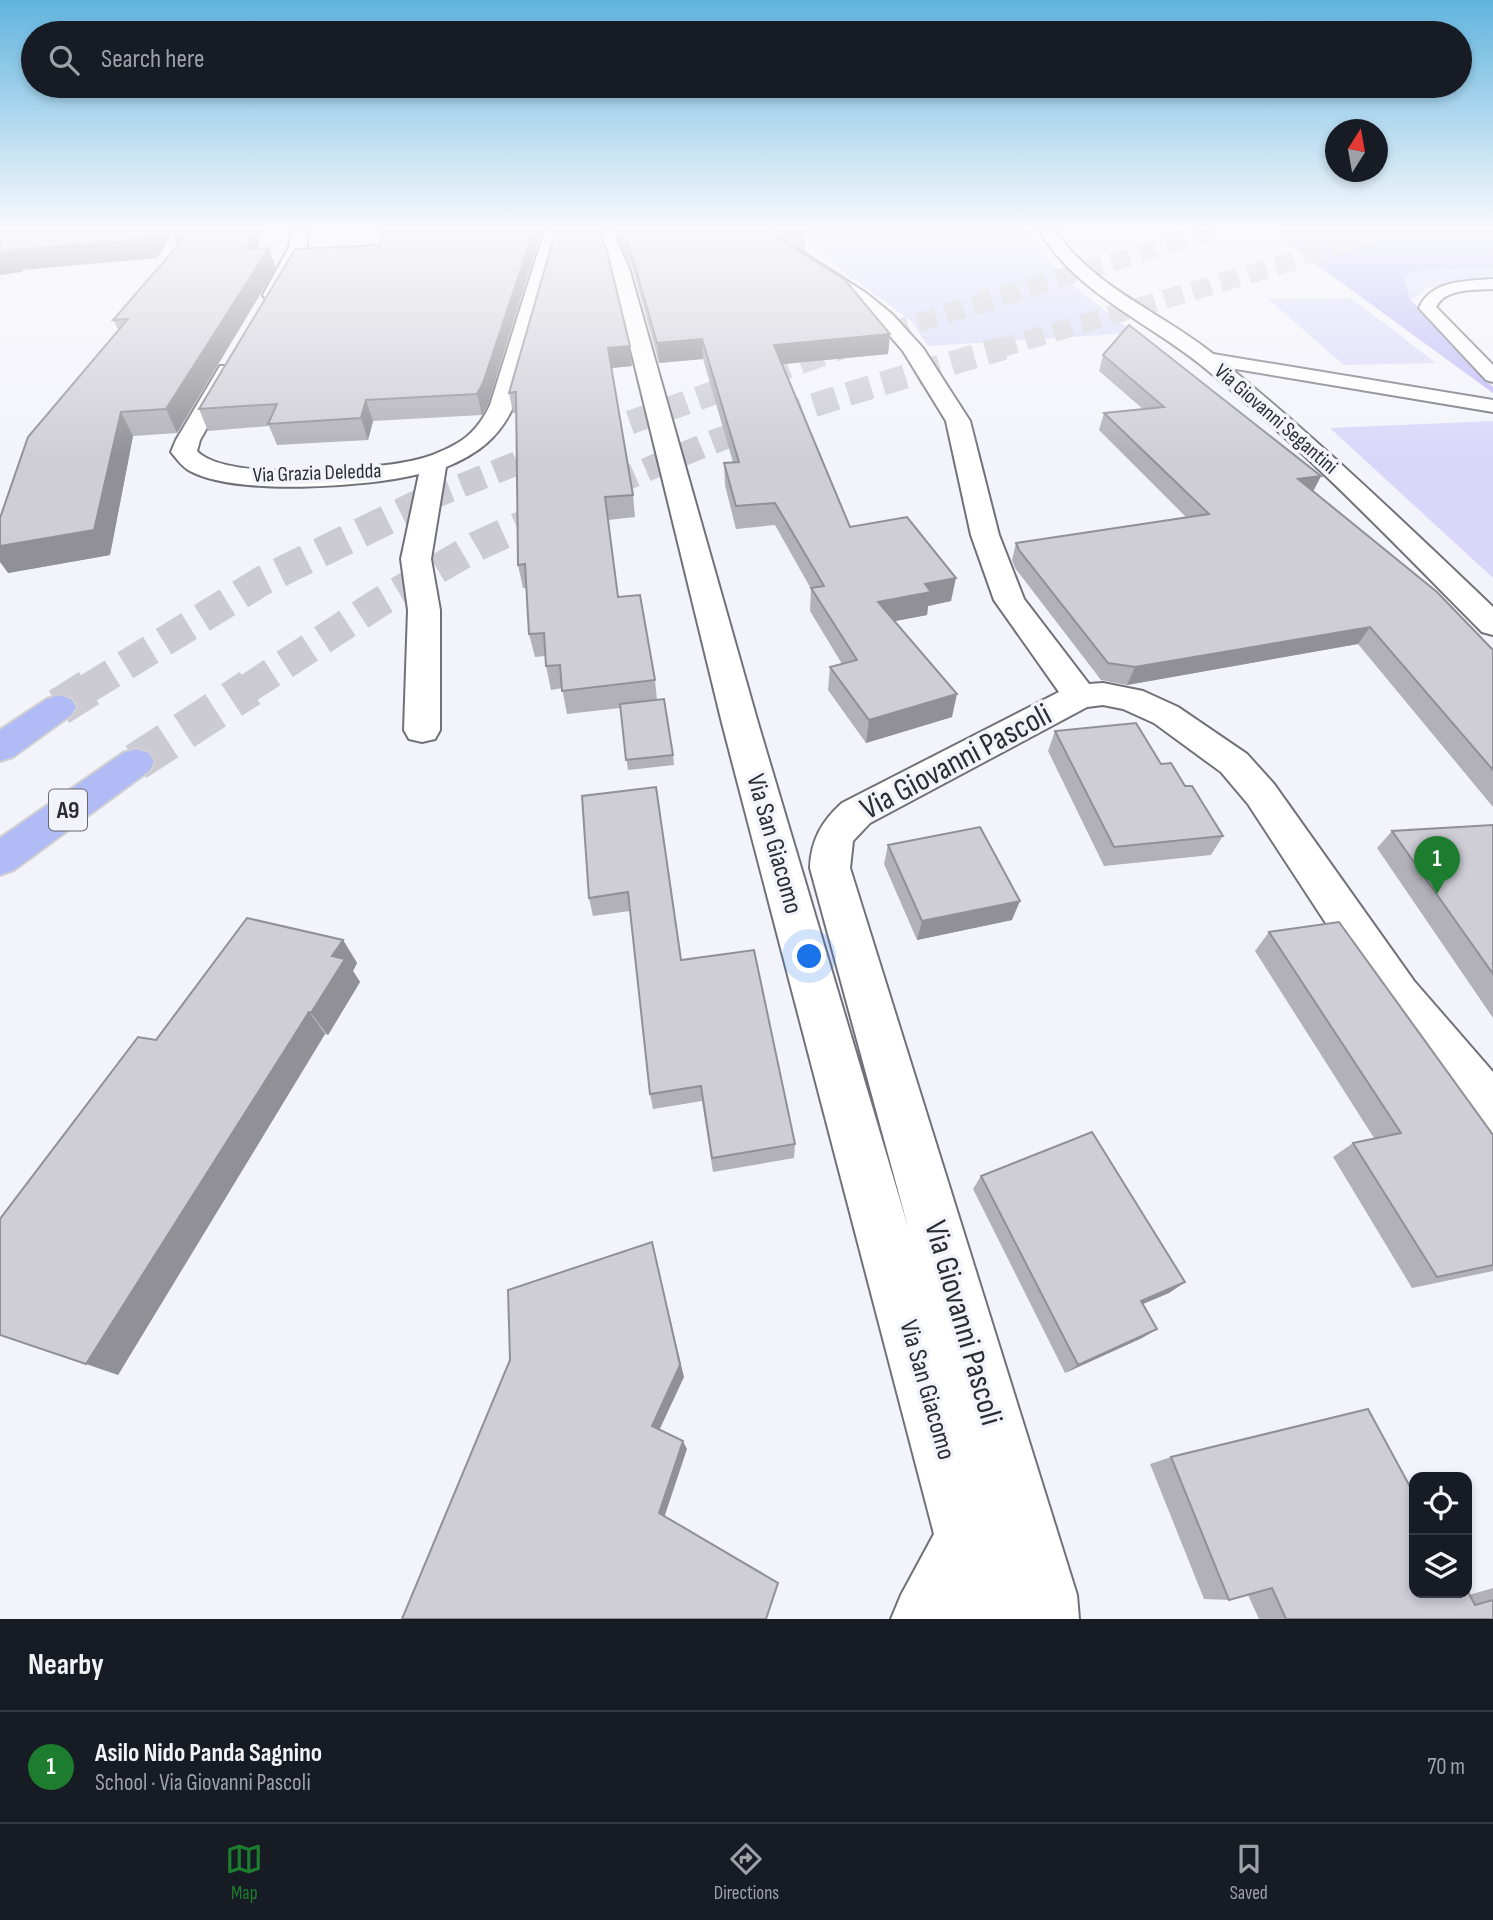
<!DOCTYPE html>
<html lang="en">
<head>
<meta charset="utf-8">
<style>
  :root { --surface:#171b24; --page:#20242c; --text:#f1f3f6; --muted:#9ea1a6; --line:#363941; --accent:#1d7d2e }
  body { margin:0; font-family:"Sofia Sans Condensed",sans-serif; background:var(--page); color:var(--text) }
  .controls { position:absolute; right:21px; bottom:21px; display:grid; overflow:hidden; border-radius:14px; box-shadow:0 4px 10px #0003 }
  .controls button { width:63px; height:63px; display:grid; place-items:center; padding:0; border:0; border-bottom:2px solid var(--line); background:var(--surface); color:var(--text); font:35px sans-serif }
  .compass { position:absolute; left:1325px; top:119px; width:63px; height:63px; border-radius:50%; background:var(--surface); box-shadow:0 4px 10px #0003; rotate:11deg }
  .you { position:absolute; left:810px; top:957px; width:24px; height:24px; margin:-18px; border:5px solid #fff; border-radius:50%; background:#1a73e8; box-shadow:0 0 0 10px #1a73e833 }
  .badge { display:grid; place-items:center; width:46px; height:46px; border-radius:50%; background:var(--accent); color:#fff; font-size:23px; font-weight:700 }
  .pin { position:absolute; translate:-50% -58px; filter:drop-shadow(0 2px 4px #0008) }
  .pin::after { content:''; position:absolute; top:37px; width:24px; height:21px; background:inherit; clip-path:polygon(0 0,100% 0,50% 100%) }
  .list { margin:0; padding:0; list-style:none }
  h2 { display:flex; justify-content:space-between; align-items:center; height:91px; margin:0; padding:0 28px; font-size:30px }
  h2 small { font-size:23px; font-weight:400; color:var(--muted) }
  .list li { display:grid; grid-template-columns:46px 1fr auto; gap:21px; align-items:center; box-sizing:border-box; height:112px; padding:0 28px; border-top:2px solid var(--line) }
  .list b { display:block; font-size:26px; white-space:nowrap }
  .list p { margin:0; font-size:23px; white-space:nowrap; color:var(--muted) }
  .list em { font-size:23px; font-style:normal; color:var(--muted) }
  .icon { flex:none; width:38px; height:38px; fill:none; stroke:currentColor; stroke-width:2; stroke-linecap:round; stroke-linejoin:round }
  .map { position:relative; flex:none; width:1493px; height:1619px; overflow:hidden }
  .search { position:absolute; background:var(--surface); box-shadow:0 4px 10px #0003; left:21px; right:21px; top:21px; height:77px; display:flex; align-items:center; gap:18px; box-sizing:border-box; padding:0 24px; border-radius:38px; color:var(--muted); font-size:26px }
  .sheet { height:203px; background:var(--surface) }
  nav { display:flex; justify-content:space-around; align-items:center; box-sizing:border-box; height:98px; border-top:2px solid var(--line); background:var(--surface); font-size:19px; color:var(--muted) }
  nav a { display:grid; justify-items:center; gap:4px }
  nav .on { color:var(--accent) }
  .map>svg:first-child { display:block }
</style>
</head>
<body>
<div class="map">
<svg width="1493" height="1619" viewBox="0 0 1493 1619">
  <rect width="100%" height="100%" fill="#f3f3fb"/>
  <!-- green -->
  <path fill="#d9d7f9" d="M801,230h227c23,44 67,73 107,103l-207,13 -17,-25 -74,-54z
    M1493,267v11l-65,10 -17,12 -7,-20 6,-7 11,-3z
    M1351,298l85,65 -92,2 -76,-66z
    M1493,421v157l-163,-150z"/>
  <!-- forest -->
  <path fill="#bdb7f7" d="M1278,230h215v37l-72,3 -11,3 -6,7 7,20 82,87v6l-206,-150z"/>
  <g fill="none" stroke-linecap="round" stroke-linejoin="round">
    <!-- motorway-tunnel-far3 -->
    <path stroke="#cccbd3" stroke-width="19" stroke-dasharray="19 10" stroke-linecap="butt" d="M835,349l379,-119
      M998,349l289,-86 91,-33"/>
    <!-- motorway-tunnel-far2 -->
    <path stroke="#cccbd3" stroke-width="24" stroke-dasharray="24 12" stroke-linecap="butt" d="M428,499l102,-41 310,-110
      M580,499c58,-26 117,-52 178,-74 80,-30 163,-53 246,-77"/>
    <!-- motorway-tunnel-far1 -->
    <path stroke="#cccbd3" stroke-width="30" stroke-dasharray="30 15" stroke-linecap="butt" d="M87,689l175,-108 170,-83
      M247,689l133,-87 97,-56 106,-48"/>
    <!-- motorway-tunnel -->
    <path stroke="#cccbd3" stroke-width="38" stroke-dasharray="38 19" stroke-linecap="butt" d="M59,707l30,-19
      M136,762l114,-74"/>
    <defs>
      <path id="service" d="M1493,279v10c-18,1 -48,-1 -57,18l57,58v17l-7,-2 -67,-72c12,-28 47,-27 74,-29z
        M1207,353l286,47v12l-293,-49 -2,-4z"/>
      <path id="minor" d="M292,230h16l-1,17 -27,52h-14l-3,-4 26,-48z
        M545,230h16l-47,175c-14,32 -36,49 -68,62l-15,92 9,51v120l-5,9 -13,3 -13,-3 -5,-9 4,-120 -7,-51 18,-85c-51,13 -183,22 -229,-3 -8,-4 -13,-12 -19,-19l5,-12 41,-69 3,-5h16l3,5 -39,69 -3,11c29,31 172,19 214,10 15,-3 31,-9 45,-17 16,-9 26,-22 34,-39z
        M596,230h16l17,38 129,455 150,504 -98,-359c1,-28 12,-47 32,-65l217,-111 -65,-92 -23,-65 -25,-114 -43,-70 -25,-29 -26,-21 -81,-53 -13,-18h17l8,10 83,53 26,21 31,34 47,73 29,114 25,64 65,85 14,-1 40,8 35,16 69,47 27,30 140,197 79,91v62l-18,-7 -93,-118 -134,-205 -27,-32 -67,-49 -31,-14 -20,-4 -16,2 -217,116 -17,18 -3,27 227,727 2,24h-188l10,-24 33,-61 -212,-811 -111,-455z
        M1039,230h16c39,59 109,83 162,127 97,79 186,164 276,250v28l-11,-3c-91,-92 -181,-186 -281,-267 -56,-45 -125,-72 -162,-135z"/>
      <path id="motorway" d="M59,695l12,4 5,8 -5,8 -58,42 -13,4v-31l47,-31z
        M136,749l13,4 5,9 -5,9 -135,99 -14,5v-37l123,-85z"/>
    </defs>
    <!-- service casing -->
    <use href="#service" stroke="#727179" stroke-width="4"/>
    <!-- minor casing -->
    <use href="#minor" stroke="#727179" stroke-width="4"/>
    <!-- motorway casing -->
    <use href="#motorway" stroke="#d1d1d2" stroke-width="4"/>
    <!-- service -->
    <use href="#service" fill="#fff" fill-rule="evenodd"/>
    <!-- minor -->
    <use href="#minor" fill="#fff" fill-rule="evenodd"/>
    <!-- motorway -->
    <use href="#motorway" fill="#b1bbf5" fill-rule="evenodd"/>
  </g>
  <!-- wall -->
  <path fill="#b2b0b8" d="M382,230h160l-54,174 -6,11 -109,6 -5,19 -91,5 -8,-19 -61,5 -9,-22 181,-164z
    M556,230l76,136 -20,2 21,127 2,22 -27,3 10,77 37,83 2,20 16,55 1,10 -46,5 -8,-62 -53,6 -5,-26 -11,2 -5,-24 -1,-10 -10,1 -6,-23 -2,-46h-4l-5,-23 -2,-152h-3l-4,-20z
    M613,230h155l122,104 -2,20 -106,10 68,163 101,74 -23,5 -1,9 -33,6 58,96 -86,26 -38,-53 2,-23 12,-3 -32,-53 1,-22 -36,-64 -39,4 -11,-44 -1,-22 9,-1 -30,-103 -44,4 -27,-96z
    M777,230h28v21l-20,-13z
    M174,236l85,13 17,19 -99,165 -44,3 -23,119 -102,18 111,-242 -6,-11 65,-74z
    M1103,355l218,121 -8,16 180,158v157l-135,-163 -231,41 -26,-5 -86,-112 -3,-8 4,-17 171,-25 -88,-88 5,-17 39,-4 -44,-38z
    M1055,731l106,33 24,22 38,50 -12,19 -107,11 -56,-115z
    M582,796l99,164 114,184 -1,14 -81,14 -11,-71 -49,8 -3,-15 -20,-183 -37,5 -4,-18z
    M1493,825v193l-116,-170 15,-17z
    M888,845l124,75 -95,20 -33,-76z
    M1269,932l224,203v136l-81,17 -79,-131 20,-14 21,-5 -119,-187z
    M343,940l14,23 -4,8 7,11 -32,53 -3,-1 -207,341 38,-335z
    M981,1176l204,106 -16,11 -26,11 14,25 -15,9 -77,35 -92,-184z
    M1171,1457l298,138 24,-7v31h-234l-11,-24 -19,5 -25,-1 -54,-135z"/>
  <!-- shaded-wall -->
  <path fill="#919096" d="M155,230h21l-19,28 -134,12 -1,2 -22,3v-22l12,-3z
    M252,230h10l-7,39 -8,-20z
    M534,230h8l-54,174 -6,11 -5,-21z
    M187,235l-5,21 -8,-20z
    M269,248l7,20 -99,165 -11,-24z
    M890,334l-2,20 -114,11v-20z
    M702,339l1,20 -44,4 -2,-20z
    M630,346l2,20 -21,2 -3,-20z
    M366,400l7,21 -5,19 -7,-22z
    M121,412l12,24 -23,119 -102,18 -8,-11v-16z
    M1321,476l-9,17 -14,-14z
    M956,578l-5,23 -23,5 -1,9 -52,10 3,-23 47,-18z
    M1370,627l-12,17 -231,41 8,-18z
    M957,694l-5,23 -86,26 3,-23z
    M1020,901l-8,19 -95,20 5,-19z
    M343,940l14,23 -4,8 7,11 -32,53 -17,-22 21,-57z
    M309,1012l16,22 -207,341 -32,-11z
    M652,1242l32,135 -27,58 -5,-9z
    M1185,1282l-16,11 -43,18 15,-10z
    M1157,1329l-15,9 -77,35 13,-8z
    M683,1441l4,8 -23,69 -5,-5z"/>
  <!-- building -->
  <path fill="#cfcdd6" stroke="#919096" stroke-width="2" d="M0,230h155l-7,9 -136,11 -1,2 -11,1z
    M178,230h74l-5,19 22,-1 -103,161 -45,3 -27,118 -94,16v-28l28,-81 100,-118 -15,1 74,-85 -13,1z
    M382,230h152l-51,153 -6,11 -111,6 -5,18 -93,6 9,-20 -78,5 96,-160 85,-4z
    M556,230h42l9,21 23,95 -22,2 25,147 -28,2 13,100 22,-2 15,85 -93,11 -2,-26 -14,1 -2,-33 -15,1 -4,-70 -7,1 -2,-173 -7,1z
    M620,230h148l2,3 75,47 45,54 -116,11 76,182 57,-10 49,61 -31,6 6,8 -53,10 79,92 -88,26 -39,-53 27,-7 -46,-72 13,-2 -49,-83 -39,3 -12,-43 15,-1 -37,-123 -45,4 -27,-94z
    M1129,325l192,151 -23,3 139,113 56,58v120l-123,-143 -235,40 -27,-4 -89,-113 -3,-7 193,-29 -105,-101 60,-6 -61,-52z
    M664,699l9,56 -47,5 -6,-56z
    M1136,723l25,41 10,-1 14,23h7l31,50 -109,11 -59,-116z
    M656,787l25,173 73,-10 41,194 -83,14 -11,-72 -51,8 -22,-202 -39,6 -7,-102z
    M1493,825v149l-101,-143z
    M980,827l40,74 -98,20 -34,-76z
    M247,918l96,22 -11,16 13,3 -34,54 -2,-1 -223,352 -86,-29v-116l138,-182 18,3z
    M1339,922l154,213v130l-56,12 -84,-134 48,-10 -132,-201z
    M1092,1132l93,150 -44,19 16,28 -79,36 -97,-189z
    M652,1242l28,123 -28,61 31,15 -24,72 119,70 -12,36h-364l108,-259 -2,-70z
    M1368,1409l46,85v99h53v-3l8,15 18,-5v19h-207l-14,-31 -43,12 -58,-143z"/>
  <!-- sky -->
  <linearGradient id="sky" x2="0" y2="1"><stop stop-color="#61b4de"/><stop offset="0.5" stop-color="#fafafd"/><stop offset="1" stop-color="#fafafd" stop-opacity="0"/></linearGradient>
  <rect width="1493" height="457" fill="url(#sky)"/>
  <g text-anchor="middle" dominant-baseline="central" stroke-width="7" stroke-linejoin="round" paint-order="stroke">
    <!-- far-street labels -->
    <g font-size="21" fill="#2e2d31" stroke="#f3f3fb">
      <text transform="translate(1276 419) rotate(41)">Via Giovanni Segantini</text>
      <text transform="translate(317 473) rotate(-2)">Via Grazia Deledda</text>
    </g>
    <!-- shield labels -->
    <rect fill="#f3f3fb" stroke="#69686e" stroke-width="2" x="49" y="789.5" width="38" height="41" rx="5"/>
    <g font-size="24" font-weight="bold" fill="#2e2d31">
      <text x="68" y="810">A9</text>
    </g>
    <!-- street labels -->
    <g font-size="26" fill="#2e2d31" stroke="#f3f3fb">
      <text transform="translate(774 844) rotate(74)">Via San Giacomo</text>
      <text transform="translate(927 1390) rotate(74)">Via San Giacomo</text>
    </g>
    <!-- near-street labels -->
    <g font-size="32" fill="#2e2d31" stroke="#f3f3fb">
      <text transform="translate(956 762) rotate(-28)">Via Giovanni Pascoli</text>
      <text transform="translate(963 1323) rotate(74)">Via Giovanni Pascoli</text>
    </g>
  </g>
</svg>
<div class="controls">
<button><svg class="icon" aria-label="locate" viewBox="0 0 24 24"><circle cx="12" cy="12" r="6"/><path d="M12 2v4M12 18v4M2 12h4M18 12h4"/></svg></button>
<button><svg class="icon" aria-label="layers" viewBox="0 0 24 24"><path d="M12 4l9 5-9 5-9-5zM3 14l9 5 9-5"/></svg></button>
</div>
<svg class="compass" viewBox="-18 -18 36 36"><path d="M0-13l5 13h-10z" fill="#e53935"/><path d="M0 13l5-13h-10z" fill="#9ea1a6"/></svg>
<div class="you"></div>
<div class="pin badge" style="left:1437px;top:894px">1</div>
<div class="search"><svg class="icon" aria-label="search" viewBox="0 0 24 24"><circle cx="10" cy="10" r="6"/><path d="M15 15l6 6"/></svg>Search here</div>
</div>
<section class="sheet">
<h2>Nearby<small></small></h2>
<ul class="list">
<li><span class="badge">1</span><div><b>Asilo Nido Panda Sagnino</b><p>School · Via Giovanni Pascoli</p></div><em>70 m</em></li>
</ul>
</section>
<nav>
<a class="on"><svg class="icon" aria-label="map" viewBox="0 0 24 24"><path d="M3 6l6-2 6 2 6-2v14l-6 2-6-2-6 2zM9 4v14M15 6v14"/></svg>Map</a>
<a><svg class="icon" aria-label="directions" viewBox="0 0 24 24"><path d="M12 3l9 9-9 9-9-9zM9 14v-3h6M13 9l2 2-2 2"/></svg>Directions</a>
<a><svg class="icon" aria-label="saved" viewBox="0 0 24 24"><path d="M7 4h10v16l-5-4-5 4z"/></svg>Saved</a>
</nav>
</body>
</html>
